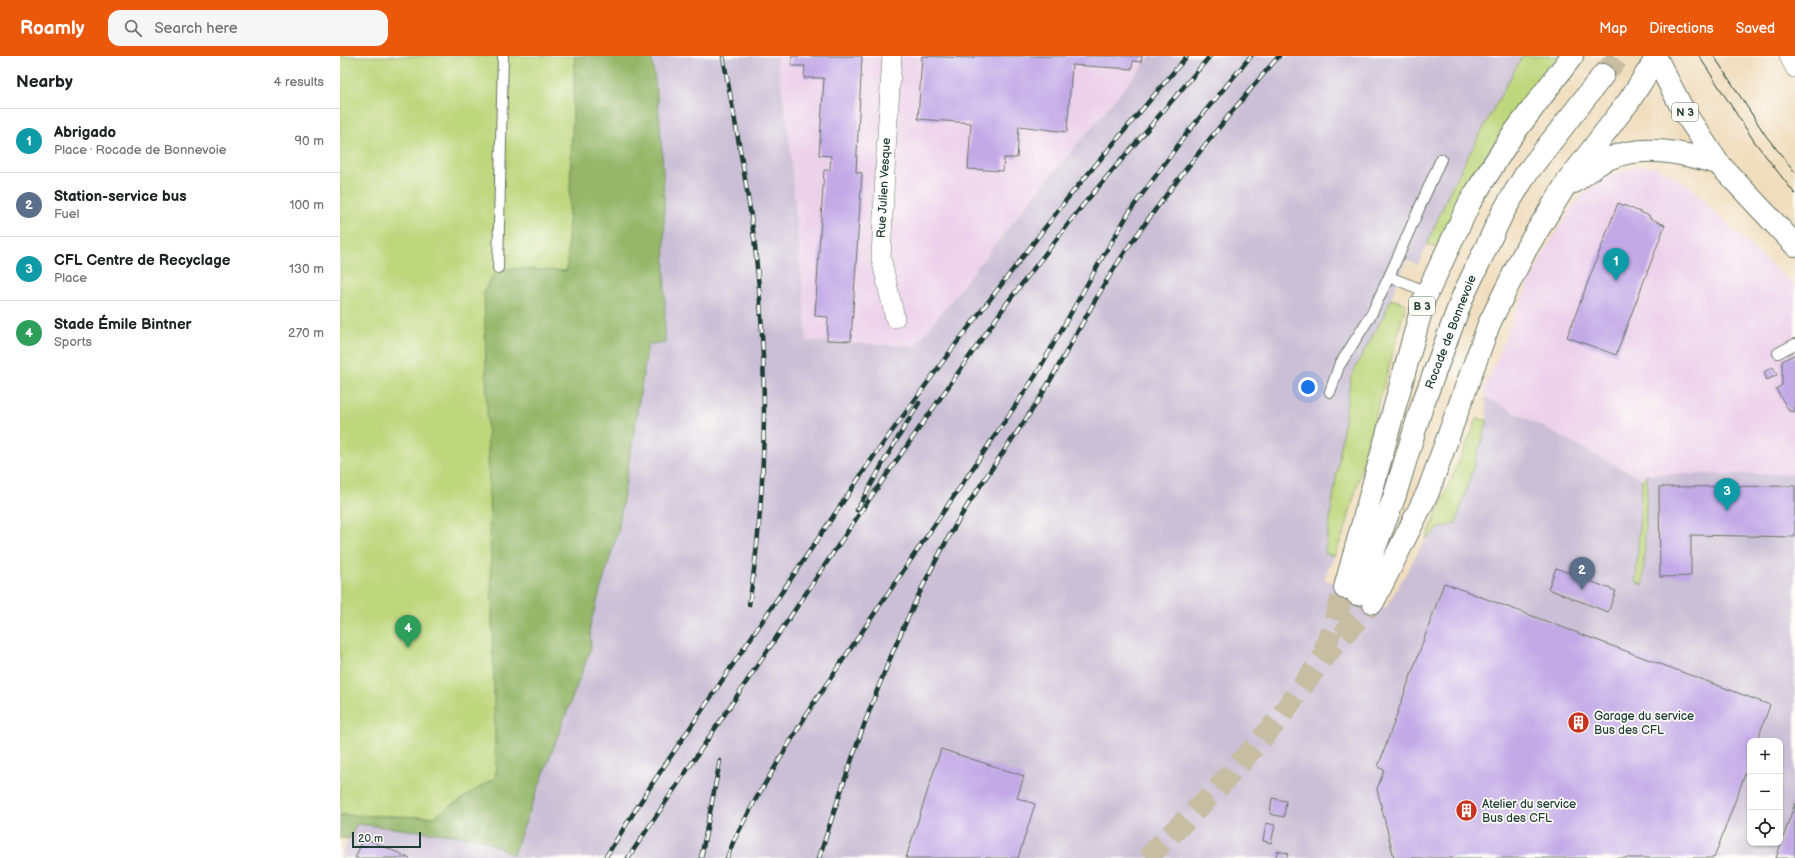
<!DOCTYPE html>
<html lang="en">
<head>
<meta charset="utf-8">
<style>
  :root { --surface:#fff; --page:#f6f6f6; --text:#202124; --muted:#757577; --line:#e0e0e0; --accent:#ea580c }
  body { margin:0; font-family:"Balsamiq Sans",sans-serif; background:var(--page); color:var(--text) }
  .controls { position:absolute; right:12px; bottom:12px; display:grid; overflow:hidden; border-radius:8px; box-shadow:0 1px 3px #0004 }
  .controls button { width:36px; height:36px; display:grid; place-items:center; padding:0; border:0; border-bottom:1px solid var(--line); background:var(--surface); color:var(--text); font:20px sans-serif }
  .scale { position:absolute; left:12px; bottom:10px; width:69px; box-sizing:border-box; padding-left:4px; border:2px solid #1f3d34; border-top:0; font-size:11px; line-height:14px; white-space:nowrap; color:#1f3d34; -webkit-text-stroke:3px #fdfcf7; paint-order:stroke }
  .you { position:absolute; left:968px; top:331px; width:14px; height:14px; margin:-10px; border:3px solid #fff; border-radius:50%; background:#1a73e8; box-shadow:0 0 0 6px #1a73e833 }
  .badge { display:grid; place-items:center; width:26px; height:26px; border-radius:50%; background:var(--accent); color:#fff; font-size:13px; font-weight:700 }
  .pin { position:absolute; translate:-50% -33px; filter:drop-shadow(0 1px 2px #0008) }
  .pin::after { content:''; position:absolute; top:21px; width:14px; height:12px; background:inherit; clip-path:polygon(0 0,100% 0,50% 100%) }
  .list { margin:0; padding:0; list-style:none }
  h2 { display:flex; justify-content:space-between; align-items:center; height:52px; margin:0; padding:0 16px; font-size:17px }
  h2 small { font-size:13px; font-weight:400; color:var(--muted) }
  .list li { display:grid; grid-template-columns:26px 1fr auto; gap:12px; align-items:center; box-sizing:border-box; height:64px; padding:0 16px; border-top:1px solid var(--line) }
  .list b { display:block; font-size:15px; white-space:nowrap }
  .list p { margin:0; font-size:13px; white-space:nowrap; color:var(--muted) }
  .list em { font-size:13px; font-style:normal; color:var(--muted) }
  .icon { flex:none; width:22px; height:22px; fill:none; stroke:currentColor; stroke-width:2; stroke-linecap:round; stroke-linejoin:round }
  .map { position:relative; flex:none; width:1455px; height:802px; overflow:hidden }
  header { display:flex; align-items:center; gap:24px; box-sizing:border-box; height:56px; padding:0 20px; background:var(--accent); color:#fff }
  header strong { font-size:19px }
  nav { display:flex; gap:22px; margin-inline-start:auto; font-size:14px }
  .search { width:280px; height:36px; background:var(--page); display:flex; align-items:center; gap:10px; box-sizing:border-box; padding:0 14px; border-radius:12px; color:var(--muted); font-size:15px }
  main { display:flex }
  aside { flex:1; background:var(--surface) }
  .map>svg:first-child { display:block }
</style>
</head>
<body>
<header>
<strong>Roamly</strong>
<div class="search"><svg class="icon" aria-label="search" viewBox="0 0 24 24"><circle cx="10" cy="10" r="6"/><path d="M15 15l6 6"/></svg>Search here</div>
<nav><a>Map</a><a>Directions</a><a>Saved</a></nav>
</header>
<main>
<aside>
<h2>Nearby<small>4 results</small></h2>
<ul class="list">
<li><span class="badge" style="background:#0f9aa8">1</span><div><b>Abrigado</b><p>Place · Rocade de Bonnevoie</p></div><em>90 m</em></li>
<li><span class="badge" style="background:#5c6f8a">2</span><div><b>Station-service bus</b><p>Fuel</p></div><em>100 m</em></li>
<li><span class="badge" style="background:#0f9aa8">3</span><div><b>CFL Centre de Recyclage</b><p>Place</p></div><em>130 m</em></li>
<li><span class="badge" style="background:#2e9e5b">4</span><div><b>Stade Émile Bintner</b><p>Sports</p></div><em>270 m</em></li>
</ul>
</aside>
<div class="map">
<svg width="1455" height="802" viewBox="0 0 1455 802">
  <rect width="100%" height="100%" fill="#fdfcf7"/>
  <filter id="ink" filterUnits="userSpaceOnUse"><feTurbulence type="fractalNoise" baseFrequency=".025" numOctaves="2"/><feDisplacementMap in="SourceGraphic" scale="8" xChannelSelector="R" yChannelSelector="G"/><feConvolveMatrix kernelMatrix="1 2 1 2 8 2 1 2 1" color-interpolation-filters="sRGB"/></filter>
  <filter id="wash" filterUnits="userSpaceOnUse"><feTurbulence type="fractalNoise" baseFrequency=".012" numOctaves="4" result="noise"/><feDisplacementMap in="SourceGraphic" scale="16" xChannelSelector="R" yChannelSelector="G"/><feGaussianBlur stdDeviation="0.9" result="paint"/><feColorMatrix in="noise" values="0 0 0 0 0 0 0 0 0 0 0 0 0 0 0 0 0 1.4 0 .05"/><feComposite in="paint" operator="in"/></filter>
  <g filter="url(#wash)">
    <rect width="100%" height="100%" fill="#f0ddbd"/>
    <!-- built -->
    <path fill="#ecd1ea" d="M436,0h375l-126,151 -110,139 -108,-5 -19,-215z
      M1298,110l20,1 32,19 24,26 81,75v187h-147l-6,5 -157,-82 -1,-7 33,-81 24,-51 25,-42 15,-20 22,-17 16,-7z"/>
    <!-- industrial -->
    <path fill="#cbbfd5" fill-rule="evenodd" d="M311,0h125l12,70 19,215 108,5 110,-139 126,-151h371l-69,128 -35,81 -12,-5 -20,51 -61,242 9,3 -10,23 61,30 41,-70 14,-11 48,-108 -3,-23 157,82 6,-5h147v384h-1455l16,-34 123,14 33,17 79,-207 -1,-23 68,-531zM1410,685h30v102h-30z"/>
    <!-- green -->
    <path fill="#bed67b" stroke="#6e8a58" d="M0,0h235l-8,215 -65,-2 -14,169 8,339 -62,40 -94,-2z
      M1182,0h36l-41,53 -48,73 -31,67 -11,-5 26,-60z
      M1051,243l15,5 -61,226 -11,26 -9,-3 26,-177 35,-65z
      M1137,363l11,1 -32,103 -16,5 -14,11z
      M1308,418l-1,8 -4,103 -7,-3 6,-103z"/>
    <!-- forest -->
    <path fill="#96b76b" stroke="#5a7a50" d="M235,0h76c17,94 13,191 14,287l-17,1 -30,187 -28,94 1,23 -78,207 -34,-17 -122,-14 -8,15 -9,-1v-23l94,2 62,-40 -12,-487 14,-22 69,3z"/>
    <g id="blocks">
      <!-- building -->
      <path fill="#c3aae7" d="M452,0h70l-6,116 6,1 -11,168 -24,-1 1,-23 -13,-1 9,-146h6l1,-14 -12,-1 5,-77h-20l1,-12h-14z
        M582,0l51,2 1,-2h168l-1,6 -8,-1 -1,8 -60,-4 -5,67 -48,-6 -2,32h-13l-1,13 -35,-2 3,-46 -53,-4z
        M1278,147l32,13 -1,2 16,7 -49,130 -49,-18z
        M1455,298v58l-6,-1 -13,-22 6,-4v-24z
        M1433,311l4,8 -10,5 -3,-8z
        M1455,430v51l-104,-2v41l-31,1 -1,-90z
        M1216,512l60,23 -8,21 -60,-23z
        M1104,527l326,122 -13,36h-7v20l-36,97h-320l-17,-69 7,-19 -6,-3z
        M601,693l83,27 -7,22 18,6 -17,54h-112z
        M932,742l14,3 -2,16 -14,-3z
        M1455,747v55h-19z
        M926,767l9,2 -4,18 -8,-2z
        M24,782l46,20h-55z
        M937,795l11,2 -1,5h-11z"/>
    </g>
  </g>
  <g filter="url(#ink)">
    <use href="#blocks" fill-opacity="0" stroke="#687564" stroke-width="1"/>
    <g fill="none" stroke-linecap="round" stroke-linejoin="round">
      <!-- trunk-tunnel -->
      <path stroke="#c6bda2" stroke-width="22" stroke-dasharray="22 11" stroke-linecap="butt" d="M1263,19l17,-19
        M984,595l21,-63
        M807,802l70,-69 61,-69 43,-60 52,-58"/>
      <defs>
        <path id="service" d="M158,212l5,-212
          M1049,221l39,15
          M1438,297l17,-9
          M990,336l9,-26 32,-51 21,-45 49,-111"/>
        <path id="minor" d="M552,0l-6,95 -5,107 14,60
          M1449,0l6,12"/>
        <path id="primary" d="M1315,0l28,54 35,53 77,82"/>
        <path id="trunk" d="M1234,126c11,-7 23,-20 36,-24 36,-14 73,-5 108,5
          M1005,532l79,-288 46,-98 41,-65 61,-81
          M1017,538l37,-96 28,-92 41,-110 40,-84 23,-38 77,-99
          M1033,546l55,-110 61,-168 37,-75 42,-68 61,-80 27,-42"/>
      </defs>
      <!-- service casing -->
      <use href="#service" stroke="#687564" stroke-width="12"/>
      <!-- minor casing -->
      <use href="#minor" stroke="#687564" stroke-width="20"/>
      <!-- primary casing -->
      <use href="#primary" stroke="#687564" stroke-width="24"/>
      <!-- trunk casing -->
      <use href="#trunk" stroke="#687564" stroke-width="24"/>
      <!-- service -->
      <use href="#service" stroke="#fff" stroke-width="10"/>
      <!-- minor -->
      <use href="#minor" stroke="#fff" stroke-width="19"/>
      <!-- primary -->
      <use href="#primary" stroke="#fff" stroke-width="22"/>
      <!-- trunk -->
      <use href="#trunk" stroke="#fff" stroke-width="22"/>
      <!-- tram -->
      <path stroke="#1f3d34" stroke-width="1" d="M1359,0l55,85 41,53
        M1374,0l52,80 29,36"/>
      <defs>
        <path id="rail" d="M383,0c11,60 23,121 31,182 14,118 14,249 -5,367
          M517,454l30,-54 32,-53
          M265,802l45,-71 224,-331 78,-107 115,-150 120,-143
          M288,802l236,-351 143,-204 76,-98 127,-149
          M361,802l19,-97
          M387,802l7,-18 23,-43 54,-90 225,-332 62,-110 32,-54 57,-78 64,-77
          M479,802c37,-116 77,-232 139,-337 25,-43 56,-82 83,-125 31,-51 57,-107 93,-157 45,-63 94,-124 145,-183"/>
      </defs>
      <!-- rail casing -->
      <use href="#rail" stroke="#1f3d34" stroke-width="4.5"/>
      <!-- rail -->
      <use href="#rail" stroke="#fdfcf7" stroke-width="3" stroke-dasharray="9" stroke-linecap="butt"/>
    </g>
  </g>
  <!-- icons -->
  <defs>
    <symbol id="building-disc" viewBox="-11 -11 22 22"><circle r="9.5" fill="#c8321e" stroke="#fdfcf7"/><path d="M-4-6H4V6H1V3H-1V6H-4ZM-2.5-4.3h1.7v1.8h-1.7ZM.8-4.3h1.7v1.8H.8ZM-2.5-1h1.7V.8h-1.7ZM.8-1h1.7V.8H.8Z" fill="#fff"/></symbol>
  </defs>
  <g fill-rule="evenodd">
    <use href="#building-disc" x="1226" y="654" width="25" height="25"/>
    <use href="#building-disc" x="1114" y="742" width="25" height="25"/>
  </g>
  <g text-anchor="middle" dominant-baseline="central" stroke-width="3.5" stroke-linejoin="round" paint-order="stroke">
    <!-- shield labels -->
    <g fill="#fdfcf7" stroke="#62766e" stroke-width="1">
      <rect x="1332" y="47" width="26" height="18" rx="3"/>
      <rect x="1069" y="241" width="26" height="18" rx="3"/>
    </g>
    <g font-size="11" font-weight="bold" fill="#1f3d34">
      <text x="1345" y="56">N 3</text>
      <text x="1082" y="250">B 3</text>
    </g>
    <!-- street labels -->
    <g font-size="12" fill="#1f3d34" stroke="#fdfcf7">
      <text transform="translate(544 132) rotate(-87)">Rue Julien Vesque</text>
      <text transform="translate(1111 276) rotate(-69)">Rocade de Bonnevoie</text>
    </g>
    <!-- poi labels -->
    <g font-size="12" fill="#1f3d34" stroke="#fdfcf7" text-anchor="start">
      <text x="1254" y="660">Garage du service<tspan x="1254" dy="14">Bus des CFL</tspan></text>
      <text x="1142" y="748">Atelier du service<tspan x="1142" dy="14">Bus des CFL</tspan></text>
    </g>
  </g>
</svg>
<div class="controls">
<button>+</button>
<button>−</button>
<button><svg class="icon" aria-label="locate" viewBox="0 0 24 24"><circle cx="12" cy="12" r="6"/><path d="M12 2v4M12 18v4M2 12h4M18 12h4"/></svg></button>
</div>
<div class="scale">20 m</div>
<div class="you"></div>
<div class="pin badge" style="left:1276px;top:225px;background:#0f9aa8">1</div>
<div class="pin badge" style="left:1242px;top:534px;background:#5c6f8a">2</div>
<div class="pin badge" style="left:1387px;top:455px;background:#0f9aa8">3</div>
<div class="pin badge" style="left:68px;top:592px;background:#2e9e5b">4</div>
</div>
</main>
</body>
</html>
